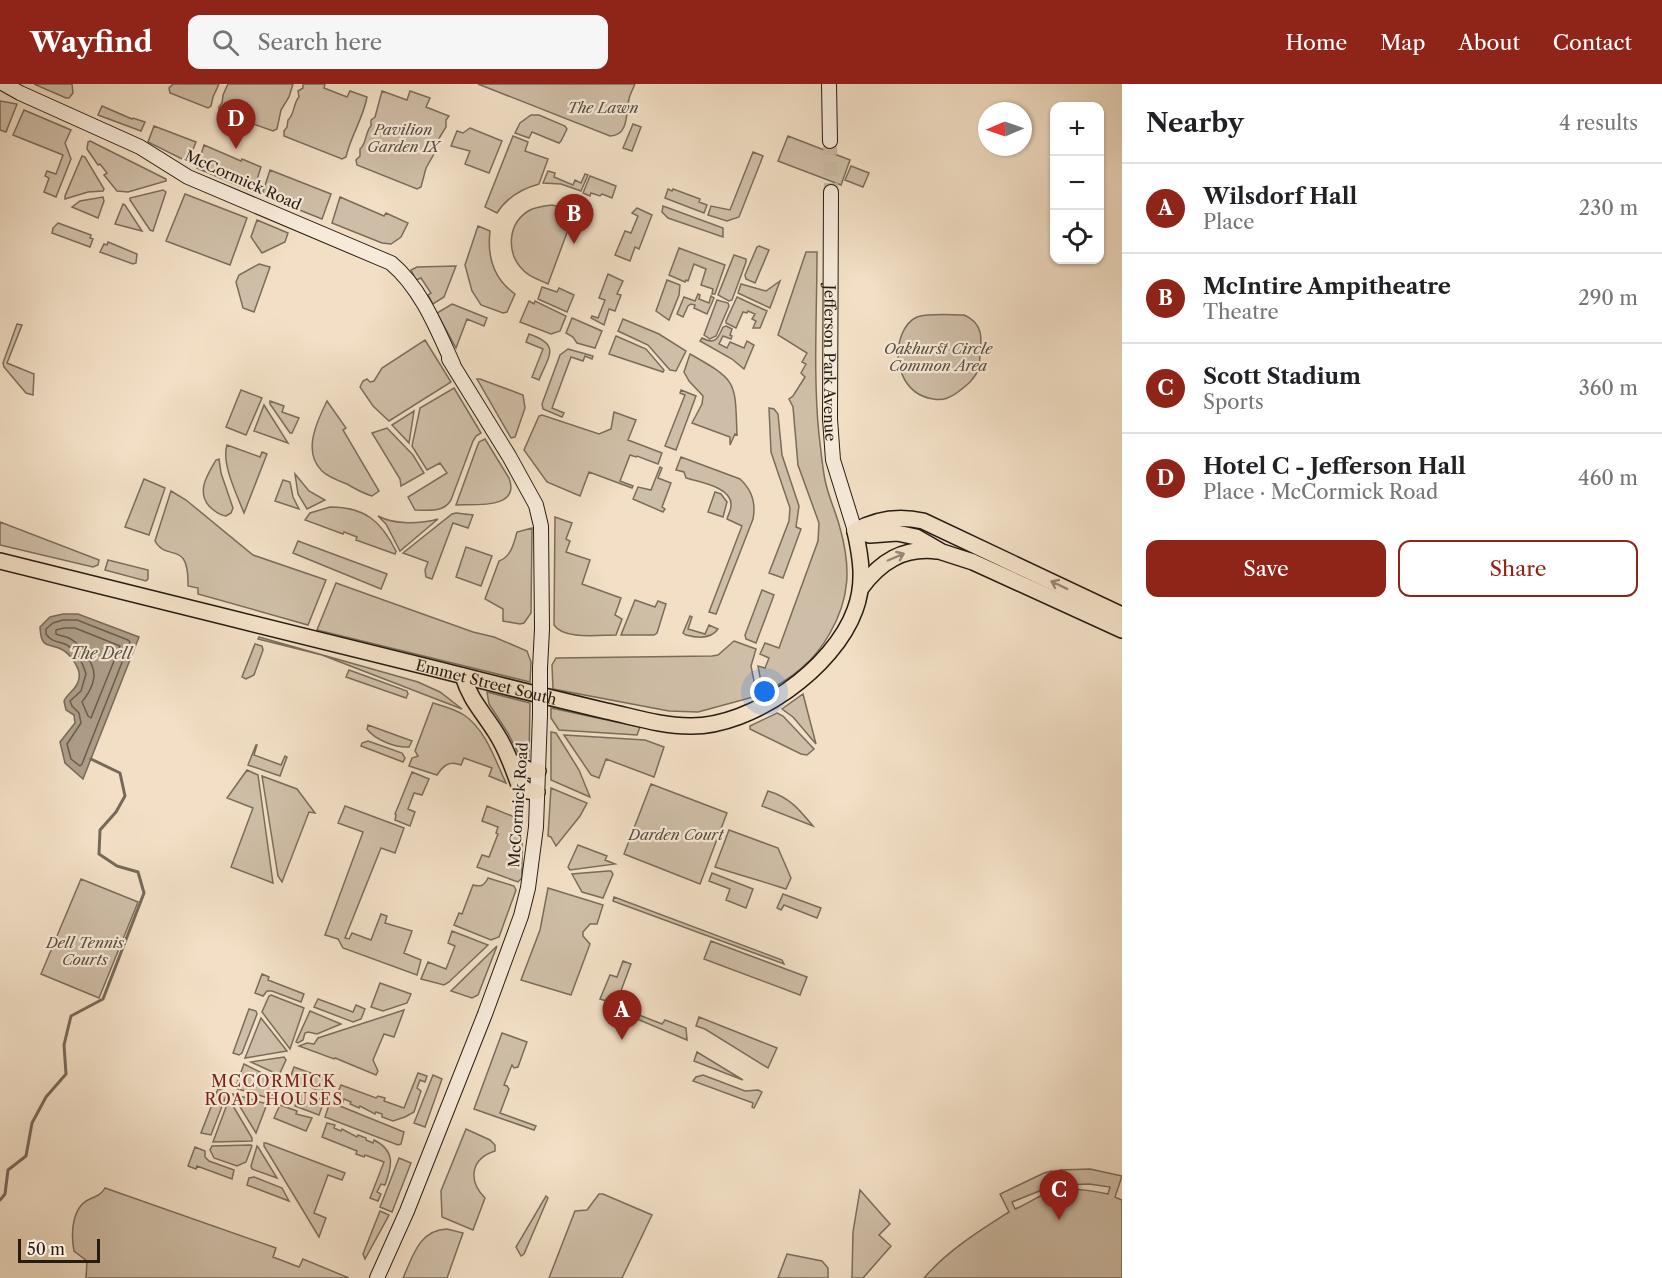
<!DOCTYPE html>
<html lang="en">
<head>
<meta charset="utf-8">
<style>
  :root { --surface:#fff; --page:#f6f6f6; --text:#202124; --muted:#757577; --line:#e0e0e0; --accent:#8f2418 }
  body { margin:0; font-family:"Libre Caslon Text",serif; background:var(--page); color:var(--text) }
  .controls { position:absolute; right:18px; top:18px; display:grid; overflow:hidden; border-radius:12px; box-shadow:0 2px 4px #0004 }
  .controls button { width:54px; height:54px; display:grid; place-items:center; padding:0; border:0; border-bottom:2px solid var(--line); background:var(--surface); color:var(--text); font:30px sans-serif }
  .compass { position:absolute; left:978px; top:18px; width:54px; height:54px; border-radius:50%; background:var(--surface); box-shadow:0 2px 4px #0004; rotate:268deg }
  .scale { position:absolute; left:18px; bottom:15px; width:82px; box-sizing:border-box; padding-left:6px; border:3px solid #261c12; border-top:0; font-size:16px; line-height:21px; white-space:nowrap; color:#261c12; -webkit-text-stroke:4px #f7ead9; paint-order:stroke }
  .you { position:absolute; left:765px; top:608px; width:21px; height:21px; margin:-15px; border:4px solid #fff; border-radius:50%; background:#1a73e8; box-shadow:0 0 0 9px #1a73e833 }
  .badge { display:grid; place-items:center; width:39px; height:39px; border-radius:50%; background:var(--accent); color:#fff; font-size:20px; font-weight:700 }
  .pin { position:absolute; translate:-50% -50px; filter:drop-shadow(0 2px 3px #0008) }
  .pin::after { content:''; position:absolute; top:32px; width:21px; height:18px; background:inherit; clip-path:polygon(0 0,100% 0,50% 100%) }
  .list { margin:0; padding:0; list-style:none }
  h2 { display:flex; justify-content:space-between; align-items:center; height:78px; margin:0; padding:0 24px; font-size:26px }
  h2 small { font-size:20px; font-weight:400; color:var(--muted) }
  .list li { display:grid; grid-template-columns:39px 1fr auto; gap:18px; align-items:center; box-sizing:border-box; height:90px; padding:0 24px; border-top:2px solid var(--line) }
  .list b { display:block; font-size:22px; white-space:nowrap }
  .list p { margin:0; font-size:20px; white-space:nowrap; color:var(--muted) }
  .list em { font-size:20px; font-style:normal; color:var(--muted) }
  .actions { display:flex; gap:12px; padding:18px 24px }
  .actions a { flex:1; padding:14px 0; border:2px solid var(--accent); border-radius:12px; text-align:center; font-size:21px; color:var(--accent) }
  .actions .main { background:var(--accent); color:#fff }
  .icon { flex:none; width:33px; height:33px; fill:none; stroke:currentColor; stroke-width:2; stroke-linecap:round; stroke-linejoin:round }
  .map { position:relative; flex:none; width:1122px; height:1194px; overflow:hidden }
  header { display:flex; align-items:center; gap:36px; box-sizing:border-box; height:84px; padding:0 30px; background:var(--accent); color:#fff }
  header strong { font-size:28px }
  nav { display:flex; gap:33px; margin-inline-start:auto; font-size:21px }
  .search { width:420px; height:54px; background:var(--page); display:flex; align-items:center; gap:15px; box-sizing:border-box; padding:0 21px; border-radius:12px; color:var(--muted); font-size:22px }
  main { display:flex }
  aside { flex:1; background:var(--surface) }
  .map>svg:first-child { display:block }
</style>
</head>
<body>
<header>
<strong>Wayfind</strong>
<div class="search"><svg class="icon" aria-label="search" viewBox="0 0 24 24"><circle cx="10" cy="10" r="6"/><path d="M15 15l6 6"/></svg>Search here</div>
<nav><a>Home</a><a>Map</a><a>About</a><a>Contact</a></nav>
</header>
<main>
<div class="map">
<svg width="1122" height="1194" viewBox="0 0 1122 1194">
  <rect width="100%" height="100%" fill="#f2dfc5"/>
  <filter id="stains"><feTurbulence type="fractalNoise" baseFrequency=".00333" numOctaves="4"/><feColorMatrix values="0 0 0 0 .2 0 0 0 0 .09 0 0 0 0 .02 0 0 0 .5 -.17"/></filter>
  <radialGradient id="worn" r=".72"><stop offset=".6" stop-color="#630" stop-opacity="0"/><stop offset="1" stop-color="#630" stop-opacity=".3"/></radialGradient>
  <!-- green -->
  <path fill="#cfbea7" stroke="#7a6d5c" stroke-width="1.5" d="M34,0h38l1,9 -4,5h-3z
    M173,0h46l-6,13 -2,9 -3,2 -38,-15 -1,-5z
    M228,0h65l-4,13 -8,13 -4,19 -4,2 -54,-19v-5l3,-4 1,-8z
    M303,0h22l-1,4 23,9 3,-6 17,6c-4,22 -16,38 -21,60l-4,2 -58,-23v-5l3,-4 1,-7c7,-6 5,-17 11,-23l-1,-6 5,-3z
    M478,0h157c-2,5 -5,10 -6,15 -3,13 0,37 -19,37z
    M382,7l25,9 3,-9 20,7 -4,9 23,9 -3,4v7l-8,13 -4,14 -8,14 -5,19 -4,2 -60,-24 -1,-5 4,-4v-7c7,-6 5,-17 11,-23v-6l4,-3z
    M0,17l17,3 -11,28 -6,-2z
    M102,22l30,13 1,-1 12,4 -4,9 -43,-16z
    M24,26l47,20 -6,13 6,16 -15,38 -12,-5 5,-14 -4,-2 2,-5 9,3 7,-19 -50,-20z
    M531,31h8l26,11 2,3 -6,12 -2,2 -27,-11 -3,6 -14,-5 5,-10z
    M633,40l8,3 -9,24 -9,-3z
    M154,42l42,16 -8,20 -40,-20z
    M470,44l32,13 -13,32 -24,-9 5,-13 -19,-5 6,-15 6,2z
    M513,52l15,6 -3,9 23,8 -9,25c-18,5 -32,13 -42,29l-12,-6z
    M788,52l62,24 -9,25 -63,-24z
    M90,57l76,38v2l-38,11 -11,-1 -13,-16 3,-2 -7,-9 -2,1 -11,-16 1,-7z
    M204,61l37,16 1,-2 19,8 -8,25 -56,-24z
    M753,68l10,4 -24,61 -12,4 -19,-6 3,-9 19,4z
    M82,72l3,1 19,32 -1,2 -15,1 -23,7v-3z
    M851,82l18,7 -6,14 -18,-7z
    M270,86l61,24 -9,25 -60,-24z
    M548,87l7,2 -1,4 19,8 2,-5 6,3 4,-9 3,1 -7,16 -20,-7 -18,-1z
    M590,92l26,10 -4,12 -10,-4 -2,2 -9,-3 -1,3 -7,-3z
    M668,105l4,2 1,-2 27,10 -1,3 8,3 -3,8 -39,-15z
    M163,106l3,2 -13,39 -3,-1 -20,-30v-2z
    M185,110l62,24 -17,47 -64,-24z
    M103,113l1,4 -6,17 -26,-11 8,-6z
    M340,113l44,19 2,-3 22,10 -7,14 -10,7 -9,-1 -50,-20z
    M123,120l2,1 17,26 -27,-7z
    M552,121l23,6 -27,73c-8,-4 -19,-7 -25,-14 -17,-17 -16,-47 7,-60 6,-3 15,-4 22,-5z
    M663,122l60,22v9l-55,-19 -6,-6z
    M637,124l15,7 -13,34 -4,-2 -5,14 -15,-6 10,-24 6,2 7,-17 -6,-3z
    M257,136l31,13 -3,9 -23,11 -11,-16z
    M58,139l33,12 -1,3 3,1 -3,8 -38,-14 1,-5z
    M478,142l12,5c-3,25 4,48 25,63l-8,18 -4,1 -22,-8 -9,-14 -7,-26z
    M108,158l29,12 -1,9 -3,1 -33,-12 4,-8 3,1z
    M759,162l10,4 -14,33 -9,-4 -1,-4 12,-28z
    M679,164l46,17 -10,29h-3l1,-5 -12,-4 5,-16 -12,-5 -6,17 -2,-1 -1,2 -16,-7z
    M806,168h11c0,59 -4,124 2,183 2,15 3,30 6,45 3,16 11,32 15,48 11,39 10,70 -10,105 -16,29 -39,46 -67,60l-5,-27 7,2 4,-10 -9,-4 5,-11 14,5 39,-107 1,-18 -21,-58 -5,-58 -4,-8 4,-3 12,-19 -4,-4 5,-9 -4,-2 5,-9 -29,-18z
    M734,171l12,4v3l-14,38 -3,1 -11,-6z
    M259,180l11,3 -16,45 -11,-4 -7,-26 3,-7z
    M456,182l-12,31 -11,7 -5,-9 3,-2 -10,-15 -5,2 -5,-10 6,-3z
    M608,190l15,7 -6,13 4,1 -6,16 -6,-2 -5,16 -13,-7 1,-2 6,2 7,-18 -6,-2z
    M667,196l13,5 -1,10 -10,25 -13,-9z
    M780,197l-10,27 -32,-15 3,-9 25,7z
    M542,203l15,5 2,-4 15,7 -7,17 -29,-13z
    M698,210l2,1 -1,4 10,4 2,-7 3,2 -7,16 -13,-6 1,-3 -4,-1 -3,2 -5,11 -6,-3 7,-17 11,4z
    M737,213l30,14 -7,17h-7l3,-7 -4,-2 3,-5 -7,-3 -1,2 -4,-1 -7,16 -10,-5v-2z
    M717,216l11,3 1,3 -13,30 -6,3 -6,-4z
    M529,217l5,3 1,-3 31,15 -6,15 -9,3 -31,-12z
    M452,220l35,14 -3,8 -17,-7 -11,29 -19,-35z
    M964,231c24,10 16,31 15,53 -4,11 -12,17 -21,24 -8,6 -15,9 -25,7 -31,-5 -41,-39 -31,-65 3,-7 8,-14 15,-17 14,-4 33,-2 47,-2z
    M572,234l30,13 -7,17 -18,-5 -4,-6 -7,-4z
    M623,235l36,15 27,17 -10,20 -6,-1 -22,-25 -30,-14z
    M17,240l5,1 -15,38 27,11 -1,21 -7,-2 -22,-26 -1,-4z
    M726,242l6,3 -2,6 2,1 -1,3 -8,-3 -4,8 8,4 3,-6 14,6 3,-7 7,4 -10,24 -12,-10 -32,-18 2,-3c13,7 16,1 21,-11z
    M529,250c32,11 20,21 10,46l-7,-3 11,-28 -17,-7z
    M616,252l30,13 18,21 -1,2 -54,-18z
    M425,256l26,42 -62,39 -16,-15 -13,-19 3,-6 4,-2 3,3 4,-1 8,-13z
    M568,265l25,7 -1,3 -7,-3 -2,5 -12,-4 -19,51 12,5 -2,4 -19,-8 -1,-5 18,-49z
    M690,270c48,27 45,27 47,81l-2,-1 -5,11v-8l-38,-14 10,-19 1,-8 -14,-15 -5,-9z
    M477,295h3l43,16 2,13 -10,29 -4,1z
    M454,304l27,45 -5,3 -3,5 -22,59c-8,13 -22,10 -36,10l-7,-13 39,-24 -7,-10 -13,7 -15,-24 8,-38z
    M241,306l21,8 -16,37 -20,-8z
    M681,306l15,6 -20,54 -11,-4 20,-51 -5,-2z
    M270,317l14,5 -2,6 17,6 -7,15h-2l-20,-29z
    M327,317l19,27 -3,2 36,61 -7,5c-9,-3 -17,-7 -25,-12 -8,-3 -19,-7 -25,-13 -20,-19 -5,-50 5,-70z
    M264,321l24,38 -34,-12z
    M769,324l5,1 4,5 4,41 17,51 -3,21 5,2 -18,49 -14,-5 20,-52 1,-13 -19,-56z
    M414,327l-5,32 -17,-18z
    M614,328l22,8 -8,20 34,13 -4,11 -21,-8 -1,1 -6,-2 -10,26 13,5 -1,2 -43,-16 -9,24 -33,-14 -23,-32 15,-34 3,-1 57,19 12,-5z
    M387,344l26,27 11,18 -23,13 -1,-7 -28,-46z
    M485,355l24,39c12,32 -36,26 -53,27l21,-58 2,-5z
    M227,361l33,12 2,-5 5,2 -23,59c-7,-18 -23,-50 -17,-68z
    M681,373l59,22c12,11 16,25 13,40l-37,95 -7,-2 33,-86 -15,-7c1,-4 4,-9 4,-13 2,-19 -32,-24 -45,-28l-2,-6 -8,-2z
    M219,375l2,14 12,35 -2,5 -5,3c-7,-1 -12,-5 -17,-10 -13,-15 -1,-32 7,-46z
    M660,383l2,1 -4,10 13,5 -9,24 3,2 -2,3 -30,-13 5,-12 13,3z
    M295,390l14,17 16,9 -18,9 -9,-15z
    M144,395l21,9 -16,47 -24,-8z
    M283,396l7,2 3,15 6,12 -24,-8z
    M171,407l15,9 67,55 73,25 -18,45 -110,-31v-6l-10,-2c1,-48 -21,-23 -33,-45z
    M715,408l6,2 6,8 -4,15 -15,-5z
    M330,423c35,0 51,14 66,44l-1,3 -39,-14 1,-3 -13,-5 -1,2 -38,-14 5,-7z
    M456,429l17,2 -5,13 -15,-5 -21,56 -6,-2 -1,-7 3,-8 -25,-9 49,-39z
    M378,432c17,9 42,8 60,3l-38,32 -14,-27z
    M555,433l17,6 -6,16 4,2 -4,11 24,8 -8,24 39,14 -6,17 7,4 -6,16c-17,0 -52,5 -62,-10z
    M0,438l99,38 -1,5 -5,2 -93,-22z
    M532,444l-1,85 -7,10 -4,1 -17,-3v-12l-18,-10 14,-38c12,-4 15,-18 18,-29z
    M298,457l89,33 -6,15 -88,-36z
    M466,463l26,9 -11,30 -25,-9z
    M108,476l40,10v9l-2,2 -41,-11z
    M336,499l137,49 21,5 33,14 4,11 -1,20 -213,-52z
    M762,506l12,5 -18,48 -10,-4 -1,-4z
    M635,516l20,7 3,-6 8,3 -9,29 -3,2h-33z
    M690,532l2,1 -4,12 17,5 4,-9 9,4c-7,10 -21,9 -32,6l-3,-2z
    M259,553l159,45 22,10 22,17 -140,-54 -64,-16z
    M734,557l22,8 -5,17 6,30 -59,16 -29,-1 -116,-22 -1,-24 4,-7 156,-2 6,-1z
    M255,560l7,2 1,4 -9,25 -8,4 -4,-2z
    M349,586l58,21 1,3 -2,4 -60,-21z
    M487,608l43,11 -1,55 -4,1 -6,-4 -11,-22 -19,-29z
    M803,610l13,50 -23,-27 -11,-8z
    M433,619c10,3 22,6 31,12 22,15 31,45 42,68l-17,-7 3,-8 -28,-10 -3,7c-12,-5 -18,1 -24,10l-28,-9 3,-8 6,-2 -3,-5z
    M551,624l89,19 -3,8 -78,-5 -8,-12z
    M777,629l6,3 31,33 -7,6 -6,-1 -51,-25v-3z
    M368,641l44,16 -3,6c-13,1 -34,-7 -42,-18z
    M551,648l5,1 23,37 11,27 -39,-17z
    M564,651l81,5 19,7 -10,30 -48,-18 -7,19 -8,-3z
    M368,657l34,12 3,5 -2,4 -42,-16 1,-3z
    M256,661h1l-3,10 27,10 4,-9 2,1 -7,19 -32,-11z
    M247,686l11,5 15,108 -42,-16 22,-59 -26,-10z
    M412,688l17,7 -7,16 -8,-2 -6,16 7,3 -5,14 -15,-6 1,-5 -1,-1z
    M262,692l35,13 18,24 -6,-1 -27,70 -4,-6z
    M651,700l76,29 -27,71 -76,-30z
    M551,704l36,15 -7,13 -24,30 -5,-9 -3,-1z
    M768,707c21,6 31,18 45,35l-51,-20z
    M345,722l59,22 -9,25 -14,-5 -36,90 4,1 3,-6 19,7 10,-26 6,2 -2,7 27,8 -8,22 17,7 -4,15 -74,-27 -5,-9 -13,-4 38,-103 -25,-9z
    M487,722l35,14v58l-4,4 -41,-15 5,-12 7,2 9,-23 -2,-1 2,-6 -16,-6z
    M729,746l49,18 13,30 -5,11c-24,-8 -47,-14 -71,-22z
    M578,761l29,11 -2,4 10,4 -45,6 -2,-3z
    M608,787h3l2,3 -10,24 -21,-6 -10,-18z
    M712,789l41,16 -7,19 -20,-8 4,-11 -21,-8z
    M488,794l26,8 2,4 -17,47 -8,3 -37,-15 5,-12 3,1 11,-29c8,2 11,1 15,-7z
    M81,795l57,23 -39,96 -58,-24z
    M548,804l55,17 -6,19h-7l-7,8v4l7,8 -19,51 -50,-15 19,-50z
    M783,810l38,14 -4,10 -33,-13 -3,5 -4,-2z
    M614,813l168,63 2,4 -171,-63z
    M452,847l36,14 -39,37 -5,3 -23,-6 7,-17 18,7 9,-23 -7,-3z
    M711,857l96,36 -7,18 -96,-36z
    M497,862l-19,49 -6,3 -21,-7z
    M623,877l8,3 -15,40 -16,-5 10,-24 7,2z
    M262,890l7,3 -1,3 36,14 -3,8 -29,-11h-5l-4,5 -8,-3z
    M380,899l31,11 -4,9 -24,8 -12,-4z
    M271,911l33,13 -14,41 -28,-37 7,-16z
    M318,915l35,13 3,-7 9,4 -4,10 -8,3 -39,-15z
    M619,923l43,17 3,-4 21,8 1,12 -69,-29z
    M249,925l7,2 1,3 -15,39 -3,2 -6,-2z
    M404,926l-10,27 -10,-3 -11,26 5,11 -2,4 -41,-17 -1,1 -35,-13 8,-3 7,1 4,-6z
    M310,927l31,13 -24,10 -9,-2 -3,1 -2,7 -5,3 -2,-1z
    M699,933l78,31 -9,20 -63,-39 -9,-3z
    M261,934l26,33 -42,7z
    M502,949l25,9 -9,25 -4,1 -2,-3 -8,20 3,1 2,3 -9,24 36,13 -2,4 -60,-21z
    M697,968l46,28 -49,-19z
    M284,973l2,3 -7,15 -28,-13z
    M244,980l32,16 1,4 -5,12 -4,2 -33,-10z
    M294,983l33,12 -6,14 -13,-8 -2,3 -14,-6 -2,-4z
    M418,989l9,3 -2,6 -5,-2 -3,8 4,3 -7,21 -9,5 -12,4 -11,-4v-3l-6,-2 -1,2 -15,-8 -1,2 -9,-4 1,-2 -7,-3 -1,3 -8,-3 6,-14 35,13 2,-2 7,2 -1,3 20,7z
    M433,991l9,4 -17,48 -11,-4z
    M703,991l42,16 13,-1 4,2 -8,16 -2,-1 1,-4 -60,-22 3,-4z
    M218,1005l7,2 1,5 -15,39 -10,-2z
    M300,1007l24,10 -5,14 -24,-9z
    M233,1010l34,10 -11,29 -22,-36z
    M229,1015l23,39v3l-39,1z
    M330,1018l74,30 -3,12 -3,1 -73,-28z
    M280,1021l17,6 -1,3 16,4 -6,13 -32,-13z
    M327,1039l8,2 -1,3 7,3 1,-2 15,8 1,-2 8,3v2l7,3 1,-3c22,11 18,26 11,45l-4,-1 -4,8 4,2 -3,7 -8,-3 14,-36 -19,-7 -1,2 -8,-3 1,-3 -35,-14z
    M466,1045l24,11 5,5v6c-25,8 -27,30 -10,47l-12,32 -31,-13 -1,-26z
    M266,1059l79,30 -3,7 -14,-5 -14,38 12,5 -7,19 -55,-91v-3z
    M212,1062l39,-1 1,1 -6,16 -9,4 -23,-8 -4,-8z
    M257,1062l1,1 19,31 -25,-9 -1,-3z
    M195,1063l10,4v6l4,4 25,9 -2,9 -35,-13 -1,3 -8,-3z
    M399,1074l12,5 -19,49 -12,-5z
    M1090,1085l32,7 -7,21 7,3v78h-198c23,-27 55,-47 85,-66l-9,-18 44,-21 8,-2 3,16 -8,1 -35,14 3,7c12,-5 23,-13 35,-17 20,-5 39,-2 58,2l2,-7 -21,-3 -27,1 -2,-15z
    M254,1093l28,11 7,13 -42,-16 2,-7z
    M105,1104l171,60 -3,9 26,10 4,-8 46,19h-263l1,-17 -13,-10c-3,-16 -3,-44 16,-52 7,-3 11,-4 15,-11z
    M860,1106l30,34 -11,11 12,11 -28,32h-11l1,-46z
    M599,1110h4l49,21 -30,63h-73l26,-67 12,-1z
    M546,1112l2,2 -24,56 -3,2 -5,-9z
    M380,1127l9,4 -24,44 -2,-5z
    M447,1145l16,4 -16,45h-44c10,-22 16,-48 44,-49z
    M787,1170l35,7 6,7v10h-50z"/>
  <!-- water -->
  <path fill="#ad9d88" stroke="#776959" stroke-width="1.5" d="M63,530h15l61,23 -56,142 -18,-16 -5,-21 15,-19 -1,-8 -8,-5 -2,-9c4,-9 14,-12 15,-23 2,-9 -8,-23 -16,-28 -14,-8 -22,1 -23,-23l10,-10z"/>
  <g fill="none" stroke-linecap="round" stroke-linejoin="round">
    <!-- shore -->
    <path stroke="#6a5c4d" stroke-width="1.5" d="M63,536h14l51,20 2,2 -48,122 -2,2 -9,-7 -4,-15 14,-21 -2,-10 -7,-7 -2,-5 11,-10 5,-17c-3,-10 -9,-23 -19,-29 -8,-4 -15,-2 -21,-11v-5l7,-6z
      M64,544h11l45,18 -29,72 -3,-2 -6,-14c5,-7 11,-15 12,-25 1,-13 -13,-33 -25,-39 -4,-2 -9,-2 -13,-4v-4z"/>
    <!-- stream -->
    <path stroke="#776959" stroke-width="3" d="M0,1116l5,-6 3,-24 18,-14 6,-33 14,-26 20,-23 -2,-29 7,-29 32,-17 41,-106 -6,-21 -21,-6 -18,-12 1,-24 16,-18 9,-16 -5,-23 -29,-14"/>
    <!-- secondary-tunnel -->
    <path stroke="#c9b8a1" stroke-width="14" stroke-dasharray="14 7" stroke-linecap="butt" d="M830,57l1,51"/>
    <defs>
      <g id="secondary">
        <path d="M4,0l16,9 120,54 48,30 203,86c30,25 46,66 62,101"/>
        <path d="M829,0l1,57"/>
        <path id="s1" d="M831,108l-1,227 3,41 22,71"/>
        <path d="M449,275l60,97 27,49 5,21 1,103 -2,39"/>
        <path d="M377,1194l30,-67 78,-197 36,-98 7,-28 8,-61 4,-112"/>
      </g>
      <g id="primary">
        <path d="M855,447c21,-12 45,-15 68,-10l199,94"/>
        <path d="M855,447l15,4 27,-2 19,4 26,15 31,10 149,68"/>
        <path id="s2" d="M0,477c146,37 294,72 440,109 55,14 111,28 166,41 28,6 56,15 84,15 62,1 144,-58 165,-116 10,-27 6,-52 0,-79"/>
        <path d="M861,504c19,-26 42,-41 76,-37"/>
        <path d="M463,592c7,24 20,36 33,57 11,17 16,33 23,52l9,6 9,1"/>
        <path d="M512,678l17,8 9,1"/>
      </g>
    </defs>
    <!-- secondary casing -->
    <use href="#secondary" stroke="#261c12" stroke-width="16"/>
    <!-- primary casing -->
    <use href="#primary" stroke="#261c12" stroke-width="18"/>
    <!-- secondary -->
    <use href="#secondary" stroke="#f7ead9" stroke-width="14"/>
    <!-- primary -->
    <use href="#primary" stroke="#f2dfc5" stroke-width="15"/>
    <defs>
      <path id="secondary-bridge" d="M540,584v47"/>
    </defs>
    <!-- secondary-bridge casing -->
    <use href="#secondary-bridge" stroke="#261c12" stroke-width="16" stroke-linecap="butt"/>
    <!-- secondary-bridge -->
    <use href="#secondary-bridge" stroke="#f7ead9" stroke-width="14"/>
  </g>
  <!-- one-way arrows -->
  <defs><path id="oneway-shaft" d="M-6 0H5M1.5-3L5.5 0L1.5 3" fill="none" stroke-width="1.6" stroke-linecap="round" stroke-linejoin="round" transform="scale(1.5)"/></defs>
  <g stroke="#968774">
    <use href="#oneway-shaft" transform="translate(896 473) rotate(-23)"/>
    <use href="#oneway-shaft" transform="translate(1059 501) rotate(-154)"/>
  </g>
  <g text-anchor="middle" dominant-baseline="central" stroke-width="4.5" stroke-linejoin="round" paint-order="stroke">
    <!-- park labels -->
    <g font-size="15" font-style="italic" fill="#594d3f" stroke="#f7ead9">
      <text x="603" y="23">The Lawn</text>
      <text x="403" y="45">Pavilion<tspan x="403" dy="17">Garden IX</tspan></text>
      <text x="938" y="264">Oakhurst Circle<tspan x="938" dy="17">Common Area</tspan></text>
      <text x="676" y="750">Darden Court</text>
      <text x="85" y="858">Dell Tennis<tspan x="85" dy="17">Courts</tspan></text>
    </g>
    <!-- street labels -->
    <g font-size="15" fill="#261c12" stroke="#f7ead9">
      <text transform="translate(243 96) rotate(24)">McCormick Road</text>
      <text stroke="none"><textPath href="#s1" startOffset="171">Jefferson Park Avenue</textPath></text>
      <text stroke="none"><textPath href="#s2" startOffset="501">Emmet Street South</textPath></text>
      <text transform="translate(518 721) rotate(-86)">McCormick Road</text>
    </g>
    <!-- water labels -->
    <g font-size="16" font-style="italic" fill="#5c5041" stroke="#f7ead9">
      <text x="101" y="569">The Dell</text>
    </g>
    <!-- neighbourhood labels -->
    <g font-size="16" letter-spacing="1.5" fill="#7a1f14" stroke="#f7ead9">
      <text x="274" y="997">MCCORMICK<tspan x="274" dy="18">ROAD HOUSES</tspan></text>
    </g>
  </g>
  <rect width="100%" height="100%" filter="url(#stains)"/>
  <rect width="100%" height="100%" fill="url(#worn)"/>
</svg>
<div class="controls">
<button>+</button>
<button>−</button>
<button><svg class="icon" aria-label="locate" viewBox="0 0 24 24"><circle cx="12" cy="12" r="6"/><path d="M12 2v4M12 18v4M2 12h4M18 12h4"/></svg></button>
</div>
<svg class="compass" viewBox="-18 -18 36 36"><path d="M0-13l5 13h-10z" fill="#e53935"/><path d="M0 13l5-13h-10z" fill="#757577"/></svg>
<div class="scale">50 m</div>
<div class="you"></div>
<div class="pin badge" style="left:622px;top:956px">A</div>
<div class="pin badge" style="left:574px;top:160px">B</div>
<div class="pin badge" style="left:1059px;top:1136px">C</div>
<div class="pin badge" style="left:236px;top:65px">D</div>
</div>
<aside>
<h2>Nearby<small>4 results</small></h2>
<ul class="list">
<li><span class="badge">A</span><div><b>Wilsdorf Hall</b><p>Place</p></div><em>230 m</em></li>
<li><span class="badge">B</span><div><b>McIntire Ampitheatre</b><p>Theatre</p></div><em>290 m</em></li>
<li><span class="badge">C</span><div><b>Scott Stadium</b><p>Sports</p></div><em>360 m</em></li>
<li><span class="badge">D</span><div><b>Hotel C - Jefferson Hall</b><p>Place · McCormick Road</p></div><em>460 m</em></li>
</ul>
<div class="actions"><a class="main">Save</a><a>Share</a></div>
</aside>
</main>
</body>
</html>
